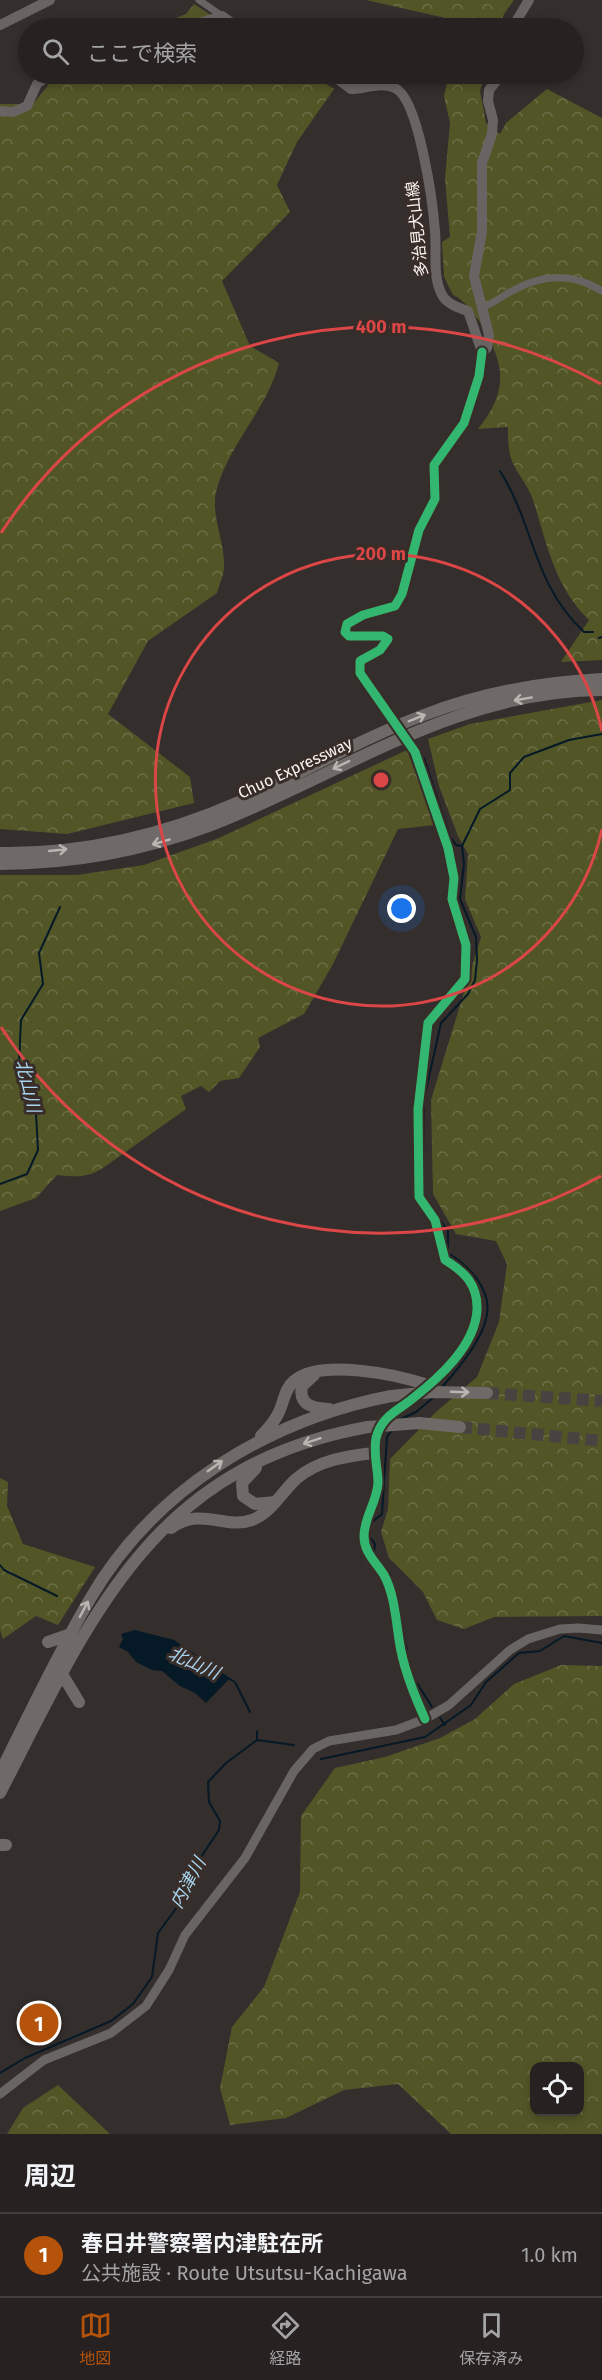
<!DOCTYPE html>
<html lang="ja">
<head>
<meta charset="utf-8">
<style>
  :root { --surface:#272221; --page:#2f2a2a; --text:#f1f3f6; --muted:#a4a4a5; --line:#433f3f; --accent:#b45309 }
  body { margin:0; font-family:"Fira Sans","Noto Sans JP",sans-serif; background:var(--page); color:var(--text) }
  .controls { position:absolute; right:18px; bottom:18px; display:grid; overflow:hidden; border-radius:12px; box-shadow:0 3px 9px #0003 }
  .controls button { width:54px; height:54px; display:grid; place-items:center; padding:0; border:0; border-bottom:2px solid var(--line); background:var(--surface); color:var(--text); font:30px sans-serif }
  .you { position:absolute; left:402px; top:909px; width:21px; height:21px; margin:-15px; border:4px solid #fff; border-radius:50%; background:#1a73e8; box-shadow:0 0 0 9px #1a73e833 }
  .badge { display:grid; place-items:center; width:39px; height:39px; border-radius:50%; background:var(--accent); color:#fff; font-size:20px; font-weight:700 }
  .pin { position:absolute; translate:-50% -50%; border:3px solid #fff; box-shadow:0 2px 6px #0006 }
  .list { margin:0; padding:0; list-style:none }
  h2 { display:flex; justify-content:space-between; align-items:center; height:78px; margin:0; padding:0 24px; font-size:26px }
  h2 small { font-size:20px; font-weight:400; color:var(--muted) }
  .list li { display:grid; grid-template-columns:39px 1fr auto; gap:18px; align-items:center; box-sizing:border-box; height:84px; padding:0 24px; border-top:2px solid var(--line) }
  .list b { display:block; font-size:22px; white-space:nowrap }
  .list p { margin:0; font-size:20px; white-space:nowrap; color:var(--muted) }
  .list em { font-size:20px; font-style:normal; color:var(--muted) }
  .icon { flex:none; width:33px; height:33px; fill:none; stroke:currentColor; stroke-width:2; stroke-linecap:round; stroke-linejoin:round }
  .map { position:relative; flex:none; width:602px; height:2134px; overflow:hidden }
  .search { position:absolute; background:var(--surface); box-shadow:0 3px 9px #0003; left:18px; right:18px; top:18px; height:66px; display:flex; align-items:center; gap:15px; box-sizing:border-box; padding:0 21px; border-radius:33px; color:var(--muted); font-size:22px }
  .sheet { height:162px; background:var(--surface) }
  nav { display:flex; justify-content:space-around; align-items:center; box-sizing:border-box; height:84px; border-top:2px solid var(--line); background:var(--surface); font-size:16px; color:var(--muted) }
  nav a { display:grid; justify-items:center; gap:3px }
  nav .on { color:var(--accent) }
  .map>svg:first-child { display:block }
</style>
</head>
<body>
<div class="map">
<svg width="602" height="2134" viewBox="0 0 602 2134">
  <defs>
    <pattern id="forest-crowns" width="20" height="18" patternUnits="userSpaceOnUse" patternTransform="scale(1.5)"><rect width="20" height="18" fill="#525627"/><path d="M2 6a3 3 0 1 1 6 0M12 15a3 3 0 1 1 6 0" fill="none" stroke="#6c6f47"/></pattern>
  </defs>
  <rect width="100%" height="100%" fill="#342e2c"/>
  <!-- forest -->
  <path fill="url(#forest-crowns)" fill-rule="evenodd" d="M366,0h148l-10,14 -5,14h-47l-2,-9z
    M194,4l37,24h-80l35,-14z
    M57,74h254l23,15 -37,53 -20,43 13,27 -68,69 28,65 29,17c-12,47 -51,81 -63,129 -5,24 9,51 8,74 0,9 -5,19 -7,27l-69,48 -40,73 82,63 4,26 -127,31 -67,-5v-725h33z
    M449,74h36l-5,17 6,32 14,11 6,-11 41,-34 55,29v542l-41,2 28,-42c-35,-34 -42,-77 -56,-120 -5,-16 -19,-29 -23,-45 -2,-9 -2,-19 -2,-28l-30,2c12,-15 24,-35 22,-56 -1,-23 -26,-69 -47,-78l-9,-18 -2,-35 8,-5 -5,-59 5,-55 -6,-27z
    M602,700v916l-108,1 -30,12 -27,-9 -14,-28 -34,-34 -8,-26 7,-23 2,-50 46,-47 41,-35 22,-55 8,-58 -11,-23 -40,-7 -23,-40 -2,-94 50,-163 -16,-38 3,-45 -10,-18 -19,-50 -11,-47 42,-15z
    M407,750l28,75 -37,4 -66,137 -28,48 -46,24 2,9 -21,31 -19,3 -11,11 -8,-6 -20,10 5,13 -83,59c-16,10 -27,9 -46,7l-21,23 -36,13v-336h77l67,-10 75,-27z
    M0,1478l8,4 -1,24 16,38 72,23 -37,58 -22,-9 -33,23 -3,-9z
    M561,1665l41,1v468h-151l-53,-50 -54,6 -58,28 -56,7 -10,-37 12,-61 32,-40 36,-95 1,-76 34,-48 50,-11 55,-19 35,-19 39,-35zM534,2066h46v46h-46z
    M58,2085l52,49h-103l16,-26z"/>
  <!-- water -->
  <path fill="#051927" d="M135,1630l39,10 56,38 -24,25 -11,-10 -15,-7 -18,-15 -10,-1 -16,-8 -8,-10 -9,-5 4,-8 -2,-5z"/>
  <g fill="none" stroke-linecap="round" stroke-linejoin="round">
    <!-- stream -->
    <path stroke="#051927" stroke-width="2" d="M500,471c35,55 32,112 84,161h9
      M599,638l3,-1
      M424,758l26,79 6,8 6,1
      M0,1184l27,-10 11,-24 -2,-37 -17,-51 2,-42 22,-36 -4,-31 21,-46
      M443,1386c15,-17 38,-45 43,-67 8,-28 -17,-53 -38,-66v-22l-24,-34v-98l17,-76 27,-29 7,-14 2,-20 -1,-23 -16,-38 4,-35 -2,-18 18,-37 30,-19v-17l14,-16 45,-17 33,-6
      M399,1420l17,-8 18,-15
      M392,1430l-5,7 -5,77 -10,8 -4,13 7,9 -1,9 16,21 2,12
      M0,1565l4,5 53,26
      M398,1609l9,41
      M228,1678l7,4 15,30
      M417,1683l15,24
      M440,1718l5,7
      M257,1731v9
      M321,1759l104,-22 46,-32 15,-23 33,-29 21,-2 24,-15 38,7
      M0,2073l25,-15 86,-37 22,-17 19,-27 6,-44 22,-30 17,-40 22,-33 1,-9 -11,-19 -1,-20 18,-19 31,-23 37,5"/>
    <!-- street-tunnel -->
    <path stroke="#484240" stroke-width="7" stroke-dasharray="7 3.5" stroke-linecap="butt" d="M390,714l25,38"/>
    <!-- highway-tunnel -->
    <path stroke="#484240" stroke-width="12" stroke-dasharray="12 6" stroke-linecap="butt" d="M487,1393l115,8
      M460,1427l142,14"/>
    <!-- street -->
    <path stroke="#676463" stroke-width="7" d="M199,0l23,16
      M481,308c11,-4 19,-10 29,-16 30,-17 61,-21 92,-1
      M390,714l-30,-41 -1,-7 8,-10 19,-11 2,-6 -5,-3h-34l-4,-4 2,-8 16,-9 32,-9 7,-12 17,-64 16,-31 -1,-34 30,-42 15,-47 3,-24
      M415,752l33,96 6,30 -2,21 14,46 -1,34 -37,44 -10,86 1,88 16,23 10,40c66,39 19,87 -17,125"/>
    <!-- secondary -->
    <path stroke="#6a6565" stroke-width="9" d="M419,1393l-37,28 -8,32 4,31 -12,37 -2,16 6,22 14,16 6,17 17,84 18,43
      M0,2094l44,-34 67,-27 35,-27 23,-36 16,-35 60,-77 49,-87 19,-22 16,-8 67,-11 29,-11 24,-14 61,-55 18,-11 32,-10 18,-1 24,2"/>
    <!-- primary -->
    <path stroke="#696463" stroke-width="10" d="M0,25l50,-25
      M183,28l39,-12 17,12
      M512,28l17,-28
      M331,74l20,15c15,0 29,-8 44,-1 24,11 38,116 40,143 2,20 -3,45 7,64 5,9 17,13 26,16l14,41 5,-4 2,-13 -15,-59 8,-45v-68l10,-29 1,-14 -5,-19 1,-11 13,-16
      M0,111l13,1 14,-6 10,-22 14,-10"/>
    <!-- highway -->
    <path stroke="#6f6a68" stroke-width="12" d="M0,853c82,1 164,-18 239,-51 62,-28 121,-63 185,-87 57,-22 118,-33 178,-36
      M0,864c72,0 142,-13 209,-38 133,-51 244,-135 393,-136
      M314,1375l-12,11c-4,20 12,22 27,23
      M261,1436c7,-7 13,-14 17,-22 6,-11 6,-25 16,-33 26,-23 104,-6 134,4
      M256,1468l-14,15 1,13 12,8 20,-2
      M171,1528c31,-22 53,2 81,-8 19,-7 29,-27 44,-41 22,-19 51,-23 78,-26
      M48,1642l23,-8
      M62,1674l17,28
      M0,1773c29,-58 57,-118 90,-174 64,-110 178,-179 301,-203
      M0,1793c91,-176 151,-327 368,-366
      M0,1845h6"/>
    <!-- highway-bridge -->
    <path stroke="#6f6a68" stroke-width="12" d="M391,1396l41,-4 55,1
      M368,1427l51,-4 41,4"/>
    <defs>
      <path id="cycleway" d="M425,1719c-10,-22 -19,-44 -24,-68 -5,-24 -5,-54 -17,-76 -8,-13 -20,-22 -20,-39 0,-19 13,-34 14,-53 0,-15 -5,-29 -2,-45 6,-22 20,-26 36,-39 27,-21 63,-53 65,-89 1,-25 -12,-38 -32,-50l-10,-40 -16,-23 -1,-88 10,-86 37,-44 1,-34 -14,-46 2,-21 -6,-30 -33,-96 -55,-79v-12l20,-11 8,-11 -5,-3h-34l-4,-4 2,-8 16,-9 32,-9 7,-12 17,-64 16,-31 -1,-34 30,-42 15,-47 3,-24"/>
    </defs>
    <!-- cycleway casing -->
    <use href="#cycleway" stroke="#382d28" stroke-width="13"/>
    <!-- cycleway -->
    <use href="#cycleway" stroke="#33b770" stroke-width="9"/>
  </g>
  <!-- one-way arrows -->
  <defs><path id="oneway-shaft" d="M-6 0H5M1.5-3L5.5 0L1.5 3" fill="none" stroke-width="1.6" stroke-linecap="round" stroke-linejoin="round" transform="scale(1.5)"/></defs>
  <g stroke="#bbb5b2">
    <use href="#oneway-shaft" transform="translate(523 699) rotate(170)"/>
    <use href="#oneway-shaft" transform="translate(417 718) rotate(-22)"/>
    <use href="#oneway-shaft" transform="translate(341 765) rotate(154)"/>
    <use href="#oneway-shaft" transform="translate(161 842) rotate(164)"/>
    <use href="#oneway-shaft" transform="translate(58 850) rotate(-6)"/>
    <use href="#oneway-shaft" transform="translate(460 1392) rotate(2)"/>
    <use href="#oneway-shaft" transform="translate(312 1441) rotate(162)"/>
    <use href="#oneway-shaft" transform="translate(215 1466) rotate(-35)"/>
    <use href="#oneway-shaft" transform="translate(84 1609) rotate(-62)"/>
  </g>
  <!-- distance rings -->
  <g fill="none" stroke="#db4646" stroke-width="3">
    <path d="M602 829A226 226 0 1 1 602 731"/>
    <path d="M601 1176A453 453 0 0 1 1 1027M1 533A453 453 0 0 1 601 384"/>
  </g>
  <g text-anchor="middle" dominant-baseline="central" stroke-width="6" stroke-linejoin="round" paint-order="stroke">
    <!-- street labels -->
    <g font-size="16" fill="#faf3ef" stroke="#382d28">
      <text transform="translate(417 229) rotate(-96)">多治見犬山線</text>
      <text transform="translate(295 768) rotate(-25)">Chuo Expressway</text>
    </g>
    <!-- water labels -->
    <g font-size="18" font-style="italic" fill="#a8d3ef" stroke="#382d28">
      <text transform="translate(28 1086) rotate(76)">北山川</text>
      <text transform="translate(194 1663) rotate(24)">北山川</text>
      <text transform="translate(188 1883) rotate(-62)">内津川</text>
    </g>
  </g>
  <circle cx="381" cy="780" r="9" fill="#db4646" stroke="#382d28" stroke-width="3"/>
  <g font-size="18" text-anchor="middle" font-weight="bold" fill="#db4646" stroke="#382d28" stroke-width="6" stroke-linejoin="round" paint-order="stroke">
    <text x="381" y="333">400 m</text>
    <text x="381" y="560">200 m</text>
  </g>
</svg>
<div class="controls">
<button><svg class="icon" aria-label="locate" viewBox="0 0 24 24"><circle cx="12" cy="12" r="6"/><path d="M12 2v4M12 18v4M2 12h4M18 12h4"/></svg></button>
</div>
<div class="you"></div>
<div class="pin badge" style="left:39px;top:2023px">1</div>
<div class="search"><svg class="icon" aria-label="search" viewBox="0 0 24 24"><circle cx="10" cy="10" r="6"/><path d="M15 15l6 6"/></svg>ここで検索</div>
</div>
<section class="sheet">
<h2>周辺<small></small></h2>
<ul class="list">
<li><span class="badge">1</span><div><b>春日井警察署内津駐在所</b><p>公共施設 · Route Utsutsu-Kachigawa</p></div><em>1.0 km</em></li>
</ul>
</section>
<nav>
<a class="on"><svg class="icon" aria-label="map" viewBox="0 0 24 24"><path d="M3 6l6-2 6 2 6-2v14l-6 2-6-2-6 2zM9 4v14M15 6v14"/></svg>地図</a>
<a><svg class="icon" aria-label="directions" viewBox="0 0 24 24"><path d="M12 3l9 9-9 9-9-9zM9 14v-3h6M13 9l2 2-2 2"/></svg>経路</a>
<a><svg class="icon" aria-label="saved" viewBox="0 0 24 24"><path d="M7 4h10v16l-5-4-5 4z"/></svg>保存済み</a>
</nav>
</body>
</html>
